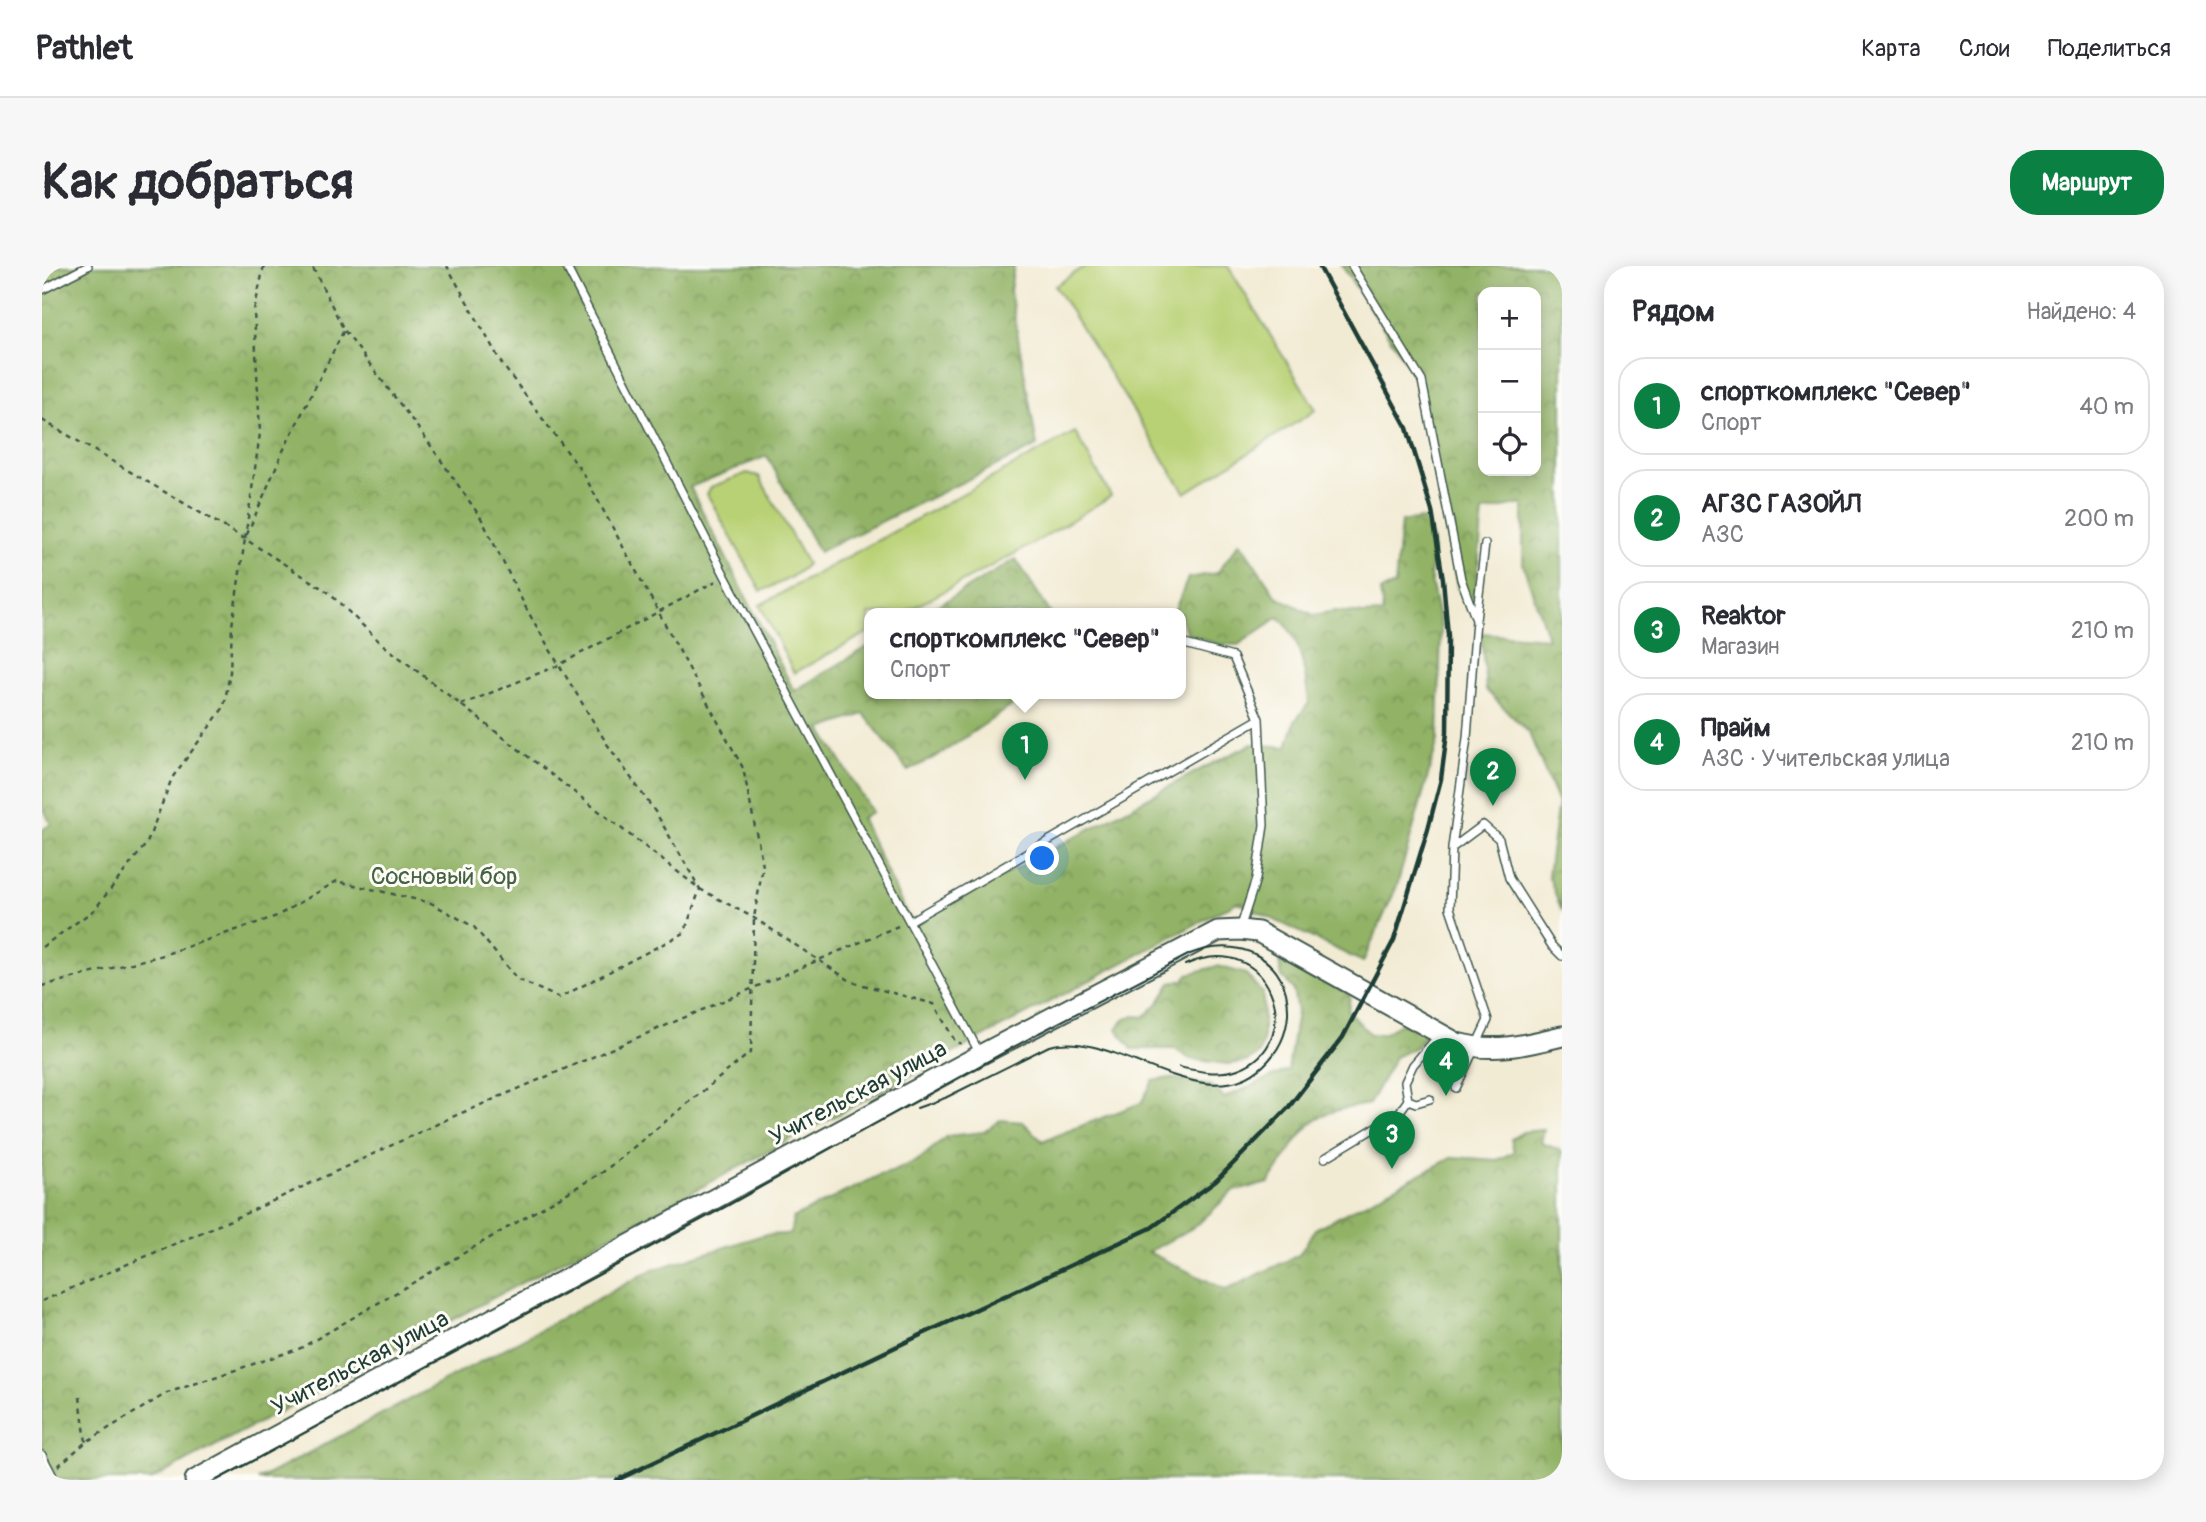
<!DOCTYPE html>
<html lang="ru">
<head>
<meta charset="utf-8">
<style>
  :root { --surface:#fff; --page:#f7f7f7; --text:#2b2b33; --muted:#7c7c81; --line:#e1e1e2; --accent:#0b8043 }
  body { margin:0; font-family:Pangolin,sans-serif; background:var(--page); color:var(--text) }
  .controls { position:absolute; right:21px; top:21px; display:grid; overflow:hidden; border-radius:14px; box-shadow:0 4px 18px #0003 }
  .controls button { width:63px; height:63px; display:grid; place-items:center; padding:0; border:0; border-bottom:2px solid var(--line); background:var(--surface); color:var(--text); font:35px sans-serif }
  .you { position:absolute; left:1001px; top:593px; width:24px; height:24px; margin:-18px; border:5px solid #fff; border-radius:50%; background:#1a73e8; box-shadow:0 0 0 10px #1a73e833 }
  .badge { display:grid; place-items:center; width:46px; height:46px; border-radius:50%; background:var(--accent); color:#fff; font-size:23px; font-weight:700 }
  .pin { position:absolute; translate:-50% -58px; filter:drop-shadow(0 2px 4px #0008) }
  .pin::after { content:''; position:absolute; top:37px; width:24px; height:21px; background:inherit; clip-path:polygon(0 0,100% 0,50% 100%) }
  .popup { position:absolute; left:822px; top:342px; width:322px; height:91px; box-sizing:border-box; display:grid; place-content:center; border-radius:14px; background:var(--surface); filter:drop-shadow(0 2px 5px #0005); font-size:23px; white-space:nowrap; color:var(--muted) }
  .popup b { font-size:26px; color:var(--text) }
  .popup::after { content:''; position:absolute; left:50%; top:100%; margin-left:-14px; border:14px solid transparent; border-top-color:var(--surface) }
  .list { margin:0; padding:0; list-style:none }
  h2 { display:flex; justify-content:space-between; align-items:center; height:91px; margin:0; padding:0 28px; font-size:30px }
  h2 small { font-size:23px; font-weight:400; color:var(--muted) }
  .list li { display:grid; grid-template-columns:46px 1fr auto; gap:21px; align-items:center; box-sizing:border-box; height:98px; margin:0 14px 14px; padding:0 14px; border:2px solid var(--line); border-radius:28px }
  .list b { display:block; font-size:26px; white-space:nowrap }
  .list p { margin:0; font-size:23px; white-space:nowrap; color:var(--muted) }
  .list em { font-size:23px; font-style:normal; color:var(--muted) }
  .icon { flex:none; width:38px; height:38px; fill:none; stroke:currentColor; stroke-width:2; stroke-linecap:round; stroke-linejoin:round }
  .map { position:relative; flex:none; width:1520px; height:1214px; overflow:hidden; border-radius:28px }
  header { display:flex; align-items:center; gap:42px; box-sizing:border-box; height:98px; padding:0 35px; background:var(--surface); border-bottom:2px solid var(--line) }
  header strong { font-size:33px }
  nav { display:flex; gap:38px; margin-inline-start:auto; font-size:24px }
  .intro { display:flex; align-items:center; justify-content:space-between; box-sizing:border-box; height:168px; padding:0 42px }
  h1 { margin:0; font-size:49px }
  .button { padding:18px 32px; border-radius:28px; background:var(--accent); color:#fff; font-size:24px; font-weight:700 }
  main { display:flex; gap:42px; padding:0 42px }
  aside { flex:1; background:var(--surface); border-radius:28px; box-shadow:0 4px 18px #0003 }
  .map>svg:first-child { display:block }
</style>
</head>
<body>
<header>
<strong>Pathlet</strong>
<nav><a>Карта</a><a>Слои</a><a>Поделиться</a></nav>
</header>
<div class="intro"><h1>Как добраться</h1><a class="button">Маршрут</a></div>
<main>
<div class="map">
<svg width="1520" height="1214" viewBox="0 0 1520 1214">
  <defs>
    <pattern id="forest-crowns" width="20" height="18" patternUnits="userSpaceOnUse" patternTransform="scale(1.75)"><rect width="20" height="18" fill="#92b366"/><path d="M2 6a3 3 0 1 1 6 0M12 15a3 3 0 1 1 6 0" fill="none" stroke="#779355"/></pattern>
  </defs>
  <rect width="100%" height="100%" fill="#fdfcf7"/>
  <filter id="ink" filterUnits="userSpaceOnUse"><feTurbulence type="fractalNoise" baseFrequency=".0143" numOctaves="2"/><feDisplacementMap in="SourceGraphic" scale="14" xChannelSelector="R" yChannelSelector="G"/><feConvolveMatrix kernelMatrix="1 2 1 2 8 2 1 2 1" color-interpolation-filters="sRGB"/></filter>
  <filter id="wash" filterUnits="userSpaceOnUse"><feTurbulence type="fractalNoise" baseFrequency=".00686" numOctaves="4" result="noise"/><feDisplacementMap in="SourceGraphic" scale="28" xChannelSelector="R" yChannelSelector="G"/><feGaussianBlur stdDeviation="1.57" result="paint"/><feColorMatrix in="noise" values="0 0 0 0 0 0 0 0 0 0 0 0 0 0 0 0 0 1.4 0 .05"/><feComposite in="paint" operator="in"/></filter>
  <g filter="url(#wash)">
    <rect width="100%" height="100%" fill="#f2ebd4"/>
    <!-- forest -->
    <path fill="url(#forest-crowns)" stroke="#58784d" stroke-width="2" fill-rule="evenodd" d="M0,0h972l-4,25 27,155 -218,106 -52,-96 -77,31 104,204 75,-45v48h160l-90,61 -31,16 -44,-57 -43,15 51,83 -11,6 46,97 8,8 292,-157 45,-22 35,3 8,-26 14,-18c-4,-31 -7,-64 -30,-86l-41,28 -21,-1 -29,-10 -7,-14v-6h-4l-2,-4 13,-32 29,-5 23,-31 36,54 37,19 23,-4 27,3 20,-1 -3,-22 15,-6 6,-63 22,-3 10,25 -3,32 11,52 -3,112 -41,146 -34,76 -126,-60 -1086,578h-109v-650l9,-6 -9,-18z
      M1300,0h220v645l-14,-36 10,-72 -29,-70 -43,-43 -5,-57 67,5 -25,-74v-60l-40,8 -8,86 -17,-8 -42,-213zM1441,26h53v179h-53z
      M974,293l35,55h-127z
      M1237,696l18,2 53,31 -2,16 22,23h13l17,-10 20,1 6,8 -10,14 -21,10 -26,47c-16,3 -34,5 -49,13 -19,10 -38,47 -51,66l-36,8 -37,35 -48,26 78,38 73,-35 16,-26 138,-72 44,3 17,-8 -3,-13 12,-7 21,-2 -3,13 17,6 4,4v322h-25l-4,5h-1275l392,-209 113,-36 28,-1 2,-16 87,-43 12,-3 28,-13 27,-23 37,-4 16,-12 23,2 19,19 99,-38 12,-22 17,-3 41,8 13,12 64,-28 9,-58 -4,-23 -11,-12z
      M1175,700l29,8 17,20v47l-4,13 -13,8 -19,2 -37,-5 -15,-10h-43l-15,-20c7,-12 14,-14 27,-12l15,-15 12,-19 13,-3 4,-6z"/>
    <!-- pitch -->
    <path fill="#b9d175" stroke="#6c8754" stroke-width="2" d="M1043,0h143l88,144 -131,83 -130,-207z
      M1033,166l36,64 -80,49 -129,69h-33v18l-75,41 -34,-68z
      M705,207l12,3 48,88c-13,14 -29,20 -46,27l-54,-97 4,-7z"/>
  </g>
  <g filter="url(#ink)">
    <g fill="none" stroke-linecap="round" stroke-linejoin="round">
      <defs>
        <path id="service" d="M524,0l159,310 255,478
          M1310,0l70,115 39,198 15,41
          M0,24l46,-24
          M1139,377l52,14 26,62 5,106 -8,54 -16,50
          M1410,582l15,-110 9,-118 9,-76
          M868,655l349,-202
          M1414,822l32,-68 -38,-112 2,-60 31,-23 16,14 10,39 43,68 10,10
          M1388,833l-14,4 -8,-3 -3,-18 8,-17 26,-30
          M1283,892l73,-44 10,-14
          M0,1189l13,25"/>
        <path id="secondary" d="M153,1214l785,-425 238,-124 22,-1 18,2 199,111c36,10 69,2 105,-7"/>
      </defs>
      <!-- service casing -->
      <use href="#service" stroke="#3f574c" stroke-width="10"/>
      <!-- secondary casing -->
      <use href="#secondary" stroke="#3f574c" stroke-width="23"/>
      <!-- path -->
      <path stroke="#3f574c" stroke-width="2.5" stroke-dasharray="5 5" stroke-linecap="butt" d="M222,0l-10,45 6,122 -15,106 38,-88 61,-121
        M0,154l203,119 83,53 54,52 318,245 54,29 98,64 82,22 22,39h5
        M419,439l98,-40 157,-84
        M0,681l52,-37 53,-67 25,-65 52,-71 6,-35 2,-46 13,-87
        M0,720l121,-31 114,-39 60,-35 94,22 43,24 43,52 42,19 125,-65 16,-44 -44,-76 -49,-69 -48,-79 -32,-55 -46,-92 -57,-82 -80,-106 -32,-64
        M0,1035l207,-89 201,-94 448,-192
        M38,1131l6,45
        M16,1200l28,-24 81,-49 134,-45 302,-176 148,-120 3,-134 9,-52 -20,-98 -160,-295 -81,-109 -55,-98"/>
      <!-- service -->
      <use href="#service" stroke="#fff" stroke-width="7"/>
      <!-- secondary -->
      <use href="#secondary" stroke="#fff" stroke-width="19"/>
      <!-- tram -->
      <path stroke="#1f3d34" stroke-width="2" d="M1137,801c18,4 40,9 59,2 72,-26 33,-143 -53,-104
        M175,1214l508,-273 314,-174 151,-79c47,-19 100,3 98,60 -1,20 -10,38 -25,52 -60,56 -150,-39 -214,-20l-104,52 -28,10"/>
      <!-- rail -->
      <path stroke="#1f3d34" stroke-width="4.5" d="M575,1214l310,-148 224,-104 65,-47 72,-73 55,-71 51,-97 34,-111 13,-50 6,-46 1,-97 -5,-57 -11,-68 -25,-83 -88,-162"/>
    </g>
  </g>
  <g text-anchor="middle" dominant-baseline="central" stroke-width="6" stroke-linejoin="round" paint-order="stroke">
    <!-- park labels -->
    <g font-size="24" fill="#466244" stroke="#fdfcf7">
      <text x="402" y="610">Сосновый бор</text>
    </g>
    <!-- street labels -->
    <g font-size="24" fill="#1f3d34" stroke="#fdfcf7">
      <text transform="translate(816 827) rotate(-28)">Учительская улица</text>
      <text transform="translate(318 1097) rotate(-28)">Учительская улица</text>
    </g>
  </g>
</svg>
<div class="controls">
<button>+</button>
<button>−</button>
<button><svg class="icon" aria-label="locate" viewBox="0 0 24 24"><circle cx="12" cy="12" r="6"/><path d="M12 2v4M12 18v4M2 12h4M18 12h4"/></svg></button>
</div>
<div class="you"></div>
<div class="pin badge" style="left:983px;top:514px">1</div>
<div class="popup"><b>спорткомплекс &quot;Север&quot;</b>Спорт</div>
<div class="pin badge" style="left:1451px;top:540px">2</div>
<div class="pin badge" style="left:1350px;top:903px">3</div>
<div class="pin badge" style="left:1404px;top:830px">4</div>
</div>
<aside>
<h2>Рядом<small>Найдено: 4</small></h2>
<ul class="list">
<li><span class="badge">1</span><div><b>спорткомплекс &quot;Север&quot;</b><p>Спорт</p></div><em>40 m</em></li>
<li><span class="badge">2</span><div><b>АГЗС ГАЗОЙЛ</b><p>АЗС</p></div><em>200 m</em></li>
<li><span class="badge">3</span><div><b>Reaktor</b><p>Магазин</p></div><em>210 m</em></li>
<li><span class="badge">4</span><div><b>Прайм</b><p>АЗС · Учительская улица</p></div><em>210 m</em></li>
</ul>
</aside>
</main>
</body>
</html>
